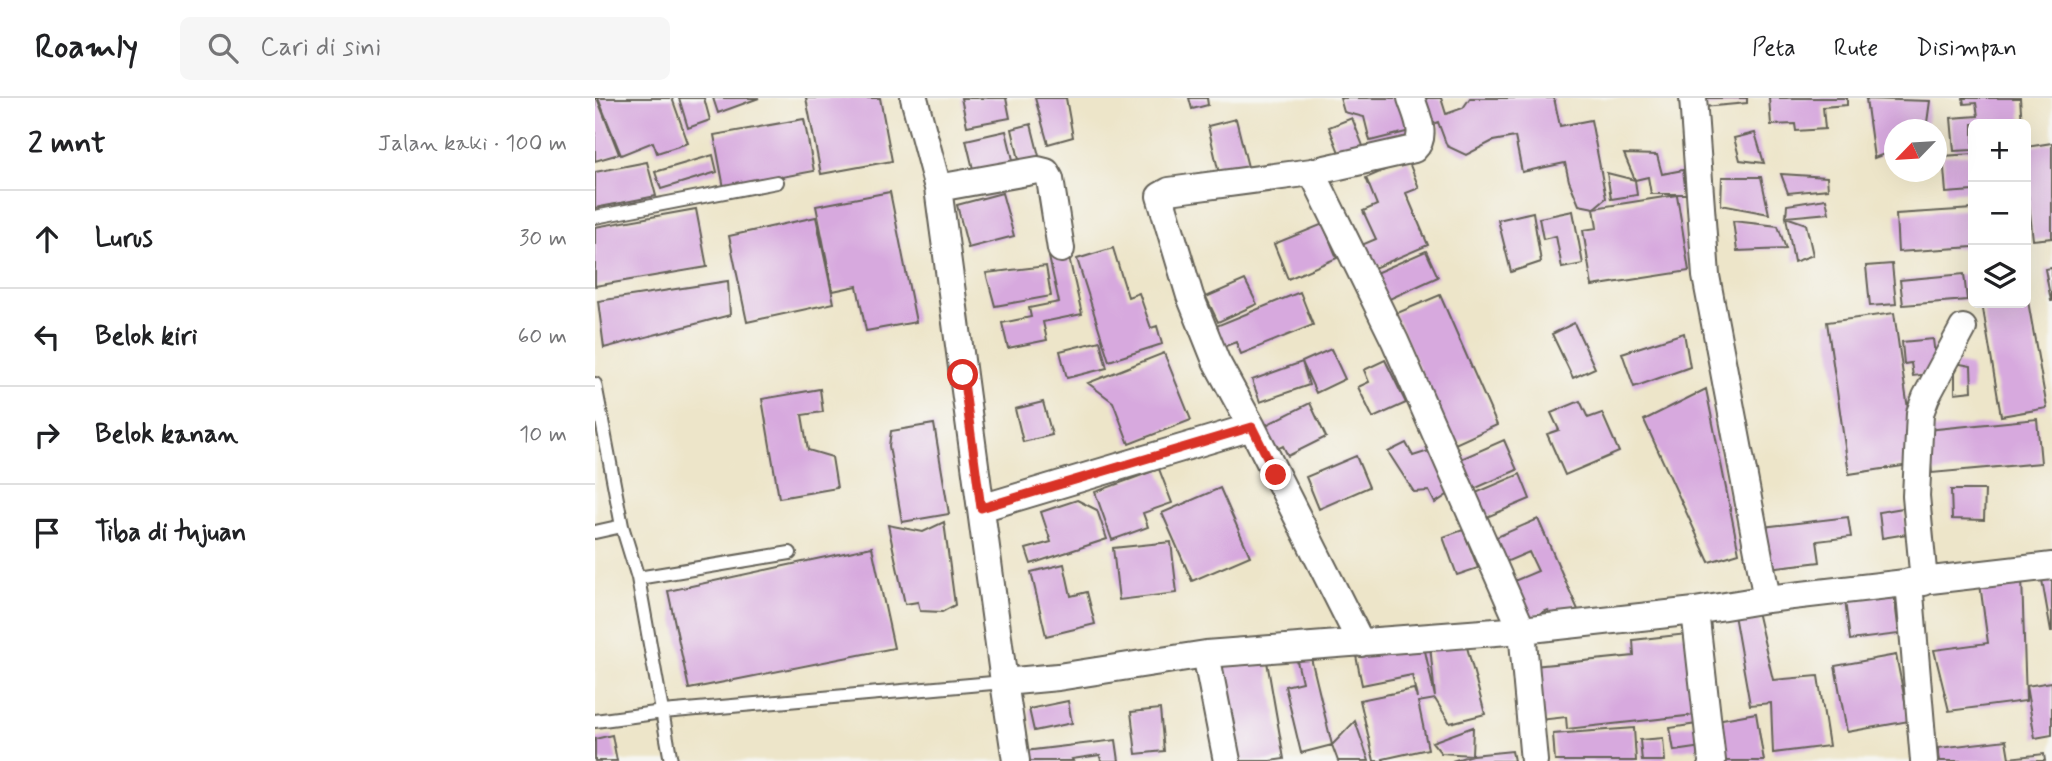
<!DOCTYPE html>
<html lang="id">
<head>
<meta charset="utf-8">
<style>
  :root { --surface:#fff; --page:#f6f6f6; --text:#202124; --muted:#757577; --line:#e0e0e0 }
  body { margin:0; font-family:Mynerve,sans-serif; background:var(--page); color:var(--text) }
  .controls { position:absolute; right:21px; top:21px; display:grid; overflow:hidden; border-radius:10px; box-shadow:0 7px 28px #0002 }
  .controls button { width:63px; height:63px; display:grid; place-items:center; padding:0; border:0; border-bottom:2px solid var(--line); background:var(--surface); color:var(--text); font:35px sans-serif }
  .compass { position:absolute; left:1289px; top:21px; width:63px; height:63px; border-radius:50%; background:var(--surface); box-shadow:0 7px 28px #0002; rotate:245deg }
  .stop { position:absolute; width:21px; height:21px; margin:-16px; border:5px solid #d93025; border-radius:50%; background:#fff }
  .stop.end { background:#d93025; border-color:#fff; box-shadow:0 2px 7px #0008 }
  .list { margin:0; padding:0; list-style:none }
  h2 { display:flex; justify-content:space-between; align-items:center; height:91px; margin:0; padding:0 28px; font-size:30px }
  h2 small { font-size:23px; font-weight:400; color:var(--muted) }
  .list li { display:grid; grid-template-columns:46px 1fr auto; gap:21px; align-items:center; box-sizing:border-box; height:98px; padding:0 28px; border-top:2px solid var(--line) }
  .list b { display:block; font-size:26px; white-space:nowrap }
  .list em { font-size:23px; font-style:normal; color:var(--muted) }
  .icon { flex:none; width:38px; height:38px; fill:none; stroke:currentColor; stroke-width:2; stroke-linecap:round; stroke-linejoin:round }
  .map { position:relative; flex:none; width:1457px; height:663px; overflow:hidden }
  header { display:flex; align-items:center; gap:42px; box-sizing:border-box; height:98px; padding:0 35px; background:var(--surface); border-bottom:2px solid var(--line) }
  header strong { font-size:33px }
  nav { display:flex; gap:38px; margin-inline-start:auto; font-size:24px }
  .search { width:490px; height:63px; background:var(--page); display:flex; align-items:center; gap:18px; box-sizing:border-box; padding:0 24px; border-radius:10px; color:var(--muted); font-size:26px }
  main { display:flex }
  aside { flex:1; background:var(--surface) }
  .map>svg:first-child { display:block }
</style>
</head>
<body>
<header>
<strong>Roamly</strong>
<div class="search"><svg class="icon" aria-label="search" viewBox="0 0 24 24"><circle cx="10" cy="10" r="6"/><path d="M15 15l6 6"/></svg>Cari di sini</div>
<nav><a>Peta</a><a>Rute</a><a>Disimpan</a></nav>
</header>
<main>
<aside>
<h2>2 mnt<small>Jalan kaki · 100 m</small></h2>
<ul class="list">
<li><svg class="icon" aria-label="ahead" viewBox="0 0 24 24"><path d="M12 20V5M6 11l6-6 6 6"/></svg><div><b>Lurus</b></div><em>30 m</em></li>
<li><svg class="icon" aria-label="left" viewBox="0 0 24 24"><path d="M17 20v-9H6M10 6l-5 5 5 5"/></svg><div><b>Belok kiri</b></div><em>60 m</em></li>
<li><svg class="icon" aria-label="right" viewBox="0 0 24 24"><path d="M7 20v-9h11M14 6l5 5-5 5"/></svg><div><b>Belok kanan</b></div><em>10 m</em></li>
<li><svg class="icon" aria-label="arrive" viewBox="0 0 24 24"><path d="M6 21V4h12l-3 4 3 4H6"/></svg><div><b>Tiba di tujuan</b></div></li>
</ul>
</aside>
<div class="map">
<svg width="1457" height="663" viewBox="0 0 1457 663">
  <rect width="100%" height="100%" fill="#f6f6f2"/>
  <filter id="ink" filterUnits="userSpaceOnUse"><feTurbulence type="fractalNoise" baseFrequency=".0143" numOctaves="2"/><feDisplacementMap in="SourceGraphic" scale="14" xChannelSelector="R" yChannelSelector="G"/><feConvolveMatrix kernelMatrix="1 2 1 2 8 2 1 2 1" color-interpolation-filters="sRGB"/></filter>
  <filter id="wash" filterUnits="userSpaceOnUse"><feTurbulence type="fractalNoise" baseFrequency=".00686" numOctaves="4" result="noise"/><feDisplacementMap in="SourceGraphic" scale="28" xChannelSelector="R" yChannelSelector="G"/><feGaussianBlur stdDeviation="1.57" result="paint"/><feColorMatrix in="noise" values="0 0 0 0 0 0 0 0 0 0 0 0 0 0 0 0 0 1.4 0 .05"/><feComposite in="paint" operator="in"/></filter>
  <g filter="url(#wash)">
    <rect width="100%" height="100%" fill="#ede5c9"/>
    <g id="blocks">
      <!-- building -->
      <path fill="#d7a9de" d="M0,0h2l22,56 -24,7z
        M3,0h74l16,45 -31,10 -4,-11 -32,13z
        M84,0h25l6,22 -22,8z
        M118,0h46l-41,15z
        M211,0h74l12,63 -71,13z
        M366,0h45l4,20 -43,8z
        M440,0h31l7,39 -25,7z
        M594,0h18l1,7 -16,4z
        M745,0h61l9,33 -40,10 -6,-24 -20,-5z
        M828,0h18l5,16 17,-6 7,-10h84l6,28 31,-6 15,78 -12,10 -15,-3 -10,-24 -4,-18 -43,9 -7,-35 -22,4 -27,14 -19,-9 -9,-24 -6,2z
        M1108,0h44v5l-43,4z
        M1174,0h78v7l-24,2 2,22 -29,2 -1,-7 -24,1z
        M1368,0h57l2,26h-49v26l-19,1 -3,-33 27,-2 -2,-13 -12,1z
        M1271,1l64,2 -4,29h-31v20l-21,8z
        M757,20l11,28 -23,9 -11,-28z
        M209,21l10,52 -90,17 -10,-53z
        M641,21l13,52 -29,7 -12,-52z
        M436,26l9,36 -20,4 -8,-35z
        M411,33l8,33 -40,9 -8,-33z
        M1160,35l9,30 -24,-3 -6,-22z
        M1457,45v95l-19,2 -7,-64v-29z
        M1029,56l33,1 5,19 21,-4 3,24h-35l-3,-17 -13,3z
        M1378,56v37l-27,2 -3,-37z
        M118,57l4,17 -56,17 -6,-17z
        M813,62l11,28 -13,5 22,52 -61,26 -10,-24 19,-8 -13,-28 14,-6 -11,-27z
        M52,64l9,34 -61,12v-36z
        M1012,75l28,7 2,15 -26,4z
        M1186,76l46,3 1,12 -40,4z
        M1127,79h39l8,37 -48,-9z
        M295,94l26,130 -50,9 -9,-45 -24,5 -17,-85z
        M407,95l12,43 -46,12 -11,-43z
        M1082,97l12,76 -97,15 -9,-56 14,-2 -3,-20z
        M1231,101l3,14 -43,4 1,-12z
        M101,111l11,58 -112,19v-59z
        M1378,111v38l-75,5 -2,-38z
        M978,113l10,53 -21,4 -6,-32 -13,3 -4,-21z
        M938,114l8,50 -30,10 -13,-52z
        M221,119l18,86 -87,19 -18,-86z
        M1191,119l20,7 7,31 -19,7z
        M1138,123l45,5 8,23 -49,2z
        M728,126l14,34 -49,21 -14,-35z
        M518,150l15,49 11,-4 12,35 6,-2 5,18 -53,17 -32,-102z
        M831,153l12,26 -55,25 -12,-27z
        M473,155l14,61 -39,8 4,18 -39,8 -6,-25 29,-6 -2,-9 30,-6 -10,-45z
        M1297,166l4,40 -26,2 -4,-40z
        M451,168l5,30 -56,10 -9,-33z
        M1457,170v33h-1l-6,-32z
        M1369,176l3,26 -64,5 -3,-25z
        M650,182l12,24 -39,18 -12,-25z
        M133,183l2,34 -126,33 -6,-47z
        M1431,192l21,118 -46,8 -19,-113h44z
        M705,194l13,33 -72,29 -5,-12 -18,7 -9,-20z
        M845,197l57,130 -44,20 -58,-131z
        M1299,215l22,151 -67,10 -22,-152z
        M979,225l21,45 -22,10 -21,-44z
        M1089,235l6,34 -56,20 -12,-34z
        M1338,241l4,34 -24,3 -2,-13 -7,1 -2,-22z
        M505,243l7,27 -40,10 -7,-27z
        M736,251l14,30 -29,14 -14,-31z
        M569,255l27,67 -62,24 -16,-42 -25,-19z
        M790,262l21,43 -33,15 -15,-31 11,-5 -5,-12z
        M707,264l7,23 -49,17 -8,-22z
        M1360,265l16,3 1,25 -17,2z
        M225,291l3,23 -21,3 6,35 24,7 5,31 -58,10 -17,-99z
        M1111,291l33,164 -30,9 -65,-142z
        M985,303l8,17 14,-5 17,39 -54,23 -18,-41 12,-4 -8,-17z
        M448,304l9,33 -29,7 -8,-33z
        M715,305l16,34 -38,19 -5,-10 -10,5 -11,-24z
        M1442,321l4,44 -109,10 -5,-43z
        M339,326l15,90 -47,8 -13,-76 2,-15z
        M909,342l13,30 -50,22 -13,-30z
        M811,345l7,13 22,-7 15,44 -15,10 -6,-12 -15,1 -26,-40z
        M761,358l13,31 -50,22 -13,-32z
        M564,371l13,34 -29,10 5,14 -36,13 -17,-48z
        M925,376l10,25 -48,20 -11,-24z
        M625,390l30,68 -58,25 -30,-68z
        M1356,392h34l-1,30 -32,-1z
        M482,402l20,10 10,29 -76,25 -5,-15 25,-7 -10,-30z
        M1308,410l4,26 -25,4 -3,-26z
        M1253,419l3,20 -34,4 3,21 -52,6 -5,-41z
        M943,421l41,93 -25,11 -6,-13 -25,11 -16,-37 31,-13 -9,-19 -28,12 -11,-24z
        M349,424l11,83 -13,7 -22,-1 -2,-9 -13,2 -17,-79 35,7z
        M868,432l15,38 -21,7 -14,-38z
        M576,444l6,51 -58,7 -6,-52z
        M277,449l22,101 -205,41 -21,-98z
        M469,466l7,32 16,-4 8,32 -49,12 -15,-64z
        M1427,479l4,124 -77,10 -15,-61 54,-7 -8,-59z
        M1457,481v52h-1l-9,-51z
        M1298,488l6,48 -49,6 -6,-48z
        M1161,509l17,73 45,-4 11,70 -56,7 -2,-50 -21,2 -17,-96z
        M1092,536l8,81 -128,14 -1,-12 -26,3 -6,-54 100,-10 -1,-16z
        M869,538l21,78 -35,9 -15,-24 -17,3 10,47 -45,10 1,2h-10l-14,-61 54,-11 3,9 -5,-23 -50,10 -7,-34 67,-14 13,60 -5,-52z
        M670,552l19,109 -14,2h-41l-18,-102z
        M1301,557l13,66 -62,11 -12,-66z
        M716,560l21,87 -31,8 -16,-67 17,-4 -5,-21z
        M1457,584v53l-17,3 -9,-52z
        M473,603l4,22 -38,8 -5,-22z
        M565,611l4,42 -28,3 -5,-42z
        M1161,615l8,48h-46l-7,-40z
        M760,623l14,40h-31l-6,-16z
        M1102,626l5,23 -28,4 -4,-23z
        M878,629l-1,28 -31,-2 -9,-11z
        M1039,630l2,33h-81l-2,-27z
        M17,637l5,26h-22v-22z
        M1068,640l2,23h-23l-2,-21z
        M521,642l3,21h-18l-1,-6 -28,4 1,2h-47l-1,-10z
        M1411,642l3,18 35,-4 1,7h-105l-2,-13z
        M917,653l2,10h-62l20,-6z"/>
    </g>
  </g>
  <g filter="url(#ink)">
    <use href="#blocks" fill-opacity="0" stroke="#656259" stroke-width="2"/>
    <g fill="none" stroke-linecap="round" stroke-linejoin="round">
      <defs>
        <path id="lane" d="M0,119l182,-35
          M0,286l27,142 16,52 33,183
          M0,434l27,-6
          M43,480l152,-25
          M0,623l68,-9 341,-30"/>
        <path id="street" d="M319,0l24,90 66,494 54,-5 148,-23 316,-24 173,-19 72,-12 285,-33
          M1098,0l13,178 61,323
          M717,74l83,169 127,289 12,131
          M343,90l100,-18 8,2 4,7 11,70
          M386,410l271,-81
          M1314,484l15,179
          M1329,484l-8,-86 4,-83 6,-16 37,-69
          M1100,513l17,150
          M766,545l-109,-216 -36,-66 -26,-65 -30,-100 9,-5 143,-19 102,-23c14,-13 2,-35 -3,-51
          M611,556l21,107
          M409,584l12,79"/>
      </defs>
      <!-- lane casing -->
      <use href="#lane" stroke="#656259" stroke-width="16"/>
      <!-- street casing -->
      <use href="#street" stroke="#656259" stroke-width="30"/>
      <!-- lane -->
      <use href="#lane" stroke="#fff" stroke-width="12"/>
      <!-- street -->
      <use href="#street" stroke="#fff" stroke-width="26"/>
    </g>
  </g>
  <g fill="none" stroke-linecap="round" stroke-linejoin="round" filter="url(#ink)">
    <!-- route -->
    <path stroke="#d93025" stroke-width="9" d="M368,277l18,133 271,-81 24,48"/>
  </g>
</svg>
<div class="controls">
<button>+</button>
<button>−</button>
<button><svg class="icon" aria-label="layers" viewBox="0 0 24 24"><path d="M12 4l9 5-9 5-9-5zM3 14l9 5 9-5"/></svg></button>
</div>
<svg class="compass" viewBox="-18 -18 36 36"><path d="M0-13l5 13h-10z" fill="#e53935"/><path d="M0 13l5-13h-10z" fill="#757577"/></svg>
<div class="stop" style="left:368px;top:277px"></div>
<div class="stop end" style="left:681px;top:377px"></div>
</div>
</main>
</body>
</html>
